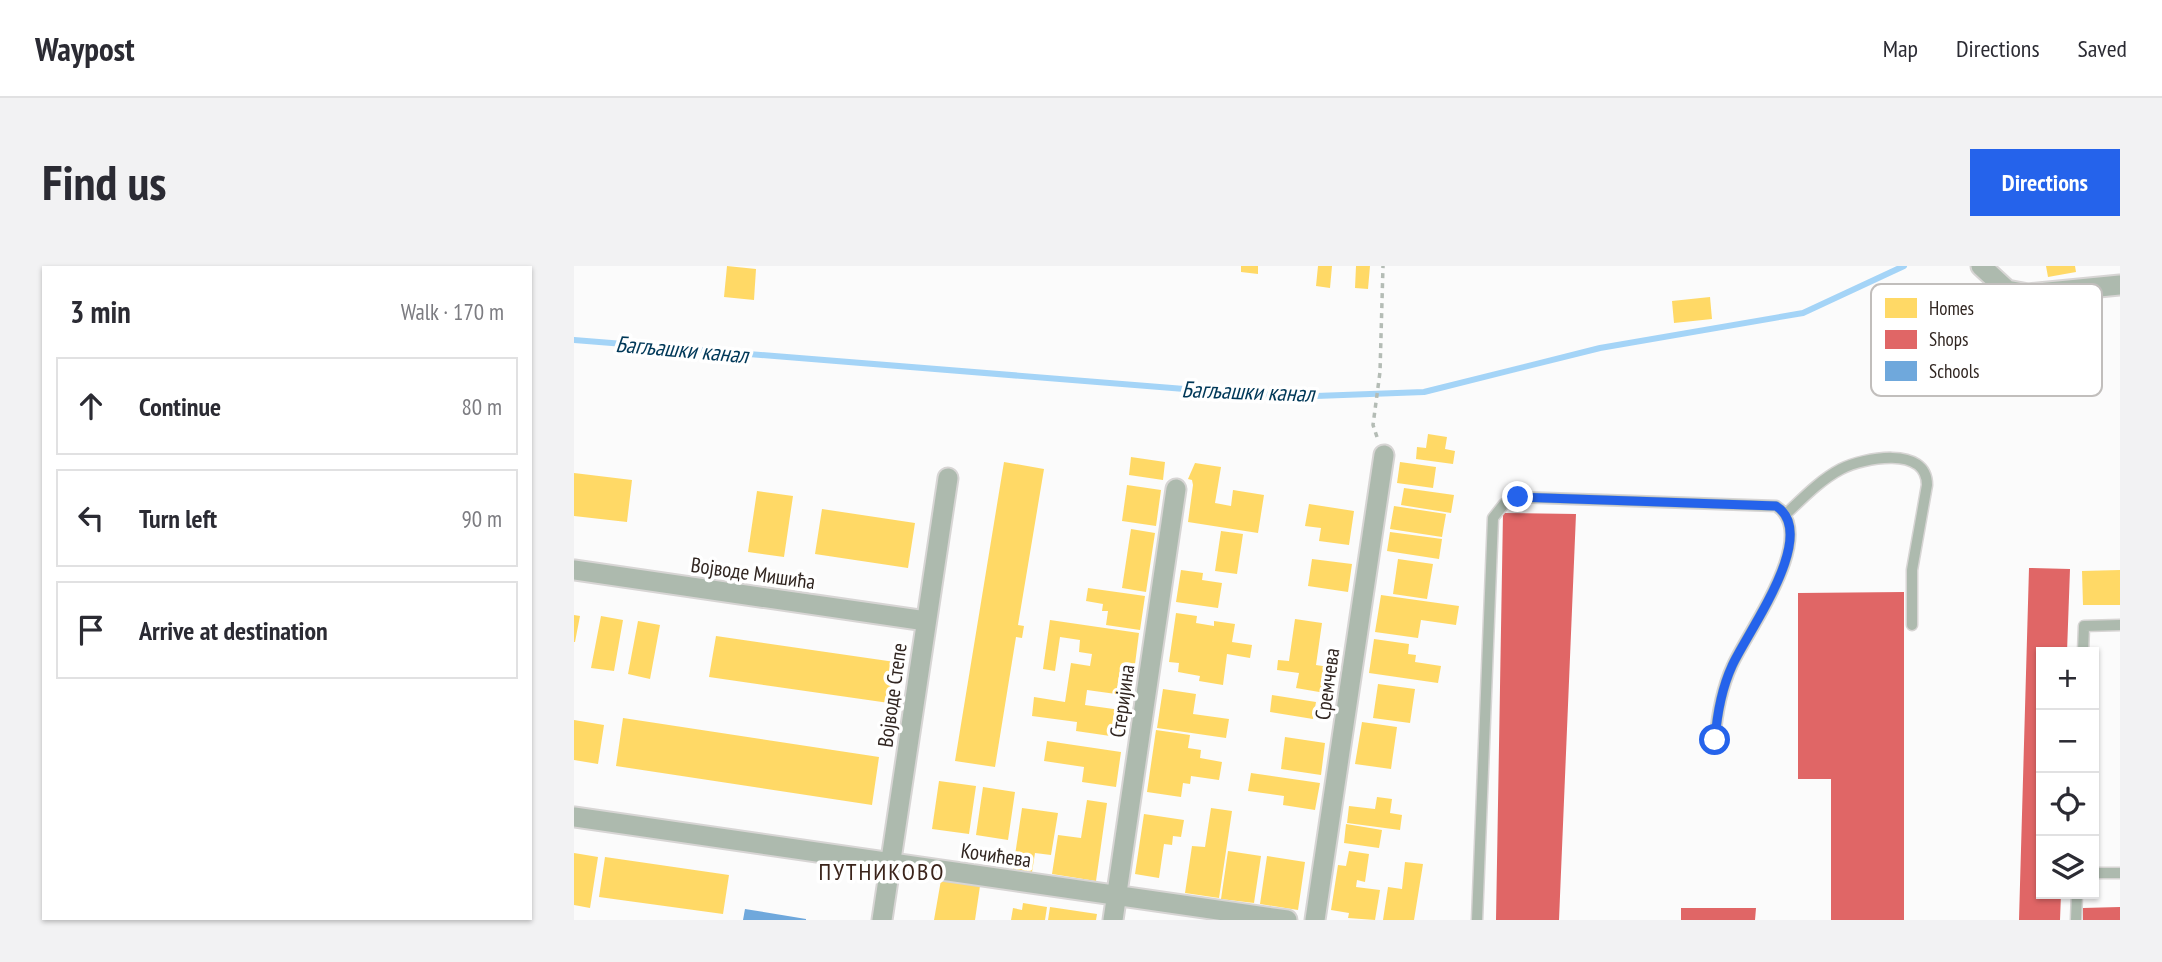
<!DOCTYPE html>
<html lang="en">
<head>
<meta charset="utf-8">
<style>
  :root { --surface:#fff; --page:#f2f2f3; --text:#2b2b33; --muted:#7c7c81; --line:#e1e1e2; --accent:#2563eb }
  body { margin:0; font-family:"PT Sans Narrow",sans-serif; background:var(--page); color:var(--text) }
  .controls { position:absolute; right:21px; bottom:21px; display:grid; overflow:hidden; border-radius:0px; box-shadow:0 2px 5px #0004 }
  .controls button { width:63px; height:63px; display:grid; place-items:center; padding:0; border:0; border-bottom:2px solid var(--line); background:var(--surface); color:var(--text); font:35px sans-serif }
  .stop { position:absolute; width:21px; height:21px; margin:-16px; border:5px solid #2563eb; border-radius:50%; background:#fff }
  .stop.end { background:#2563eb; border-color:#fff; box-shadow:0 2px 7px #0008 }
  .list { margin:0; padding:0; list-style:none }
  h2 { display:flex; justify-content:space-between; align-items:center; height:91px; margin:0; padding:0 28px; font-size:30px }
  h2 small { font-size:23px; font-weight:400; color:var(--muted) }
  .list li { display:grid; grid-template-columns:46px 1fr auto; gap:21px; align-items:center; box-sizing:border-box; height:98px; margin:0 14px 14px; padding:0 14px; border:2px solid var(--line); border-radius:0px }
  .list b { display:block; font-size:26px; white-space:nowrap }
  .list em { font-size:23px; font-style:normal; color:var(--muted) }
  .icon { flex:none; width:38px; height:38px; fill:none; stroke:currentColor; stroke-width:2; stroke-linecap:round; stroke-linejoin:round }
  .map { position:relative; flex:none; width:1546px; height:654px; overflow:hidden; border-radius:0px }
  header { display:flex; align-items:center; gap:42px; box-sizing:border-box; height:98px; padding:0 35px; background:var(--surface); border-bottom:2px solid var(--line) }
  header strong { font-size:33px }
  nav { display:flex; gap:38px; margin-inline-start:auto; font-size:24px }
  .intro { display:flex; align-items:center; justify-content:space-between; box-sizing:border-box; height:168px; padding:0 42px }
  h1 { margin:0; font-size:49px }
  .button { padding:18px 32px; border-radius:0px; background:var(--accent); color:#fff; font-size:24px; font-weight:700 }
  main { display:flex; gap:42px; padding:0 42px }
  aside { flex:1; background:var(--surface); border-radius:0px; box-shadow:0 2px 5px #0004 }
  .map>svg:first-child { display:block }
</style>
</head>
<body>
<header>
<strong>Waypost</strong>
<nav><a>Map</a><a>Directions</a><a>Saved</a></nav>
</header>
<div class="intro"><h1>Find us</h1><a class="button">Directions</a></div>
<main>
<aside>
<h2>3 min<small>Walk · 170 m</small></h2>
<ul class="list">
<li><svg class="icon" aria-label="ahead" viewBox="0 0 24 24"><path d="M12 20V5M6 11l6-6 6 6"/></svg><div><b>Continue</b></div><em>80 m</em></li>
<li><svg class="icon" aria-label="left" viewBox="0 0 24 24"><path d="M17 20v-9H6M10 6l-5 5 5 5"/></svg><div><b>Turn left</b></div><em>90 m</em></li>
<li><svg class="icon" aria-label="arrive" viewBox="0 0 24 24"><path d="M6 21V4h12l-3 4 3 4H6"/></svg><div><b>Arrive at destination</b></div></li>
</ul>
</aside>
<div class="map">
<svg width="1546" height="654" viewBox="0 0 1546 654">
  <rect width="100%" height="100%" fill="#fbfbfb"/>
  <!-- homes -->
  <path fill="#ffd966" d="M153,0l29,3 -2,31 -30,-3z
    M667,0h17v8l-17,-2z
    M744,0h14l-2,22 -14,-2z
    M782,0h14l-2,23 -13,-1z
    M1472,0h29l1,6 -28,5z
    M1136,31l2,22 -38,4 -2,-22z
    M854,168l19,3 -2,12 10,2 -2,13 -37,-5 1,-12 9,1z
    M557,191l34,5 -2,18 -34,-5z
    M430,196l40,7 -26,156 6,1 -2,12 -6,-1 -21,130 -40,-6z
    M826,196l36,5 -3,21 -36,-5z
    M621,197l26,4 -6,36 16,3 2,-16 31,5 -6,38 -70,-11 5,-37 -1,-5 -4,-1z
    M0,207l58,7 -5,42 -53,-6z
    M553,219l34,5 -5,36 -34,-5z
    M830,222l50,7 -3,18 -50,-8z
    M183,225l36,5 -9,61 -36,-5z
    M735,238l45,7 -5,34 -30,-4 2,-13 -16,-2z
    M820,240l52,8 -4,23 -52,-8z
    M248,243l93,14 -7,45 -93,-14z
    M557,263l24,4 -9,59 -24,-4z
    M647,265l22,3 -6,40 -22,-3z
    M816,266l52,7 -3,20 -52,-8z
    M738,293l40,5 -4,28 -40,-6z
    M824,293l35,5 -6,35 -34,-5z
    M607,304l22,3 -1,7 20,3 -4,25 -42,-6z
    M1546,304v35h-37l-1,-34z
    M514,322l57,8 -5,34 -34,-5 2,-14h-6l1,-7 -17,-3z
    M807,329l78,11 -3,19 -35,-5 -3,18 -43,-6z
    M602,347l21,3 -1,7 18,3v-5l21,3 -3,18 20,3 -2,13 -23,-4 -4,31 -24,-4 1,-5 -22,-4 1,-9 -10,-1z
    M0,349l6,1 -5,26h-1z
    M27,350l22,4 -9,51 -23,-3z
    M721,353l27,4 -6,42 13,2 -4,26 -29,-5 3,-15 -22,-3 1,-10 11,1z
    M476,354l89,13 -5,39 -14,-2 -4,24 -29,-4 -2,15 43,6 -4,27 -48,-7 1,-9 -45,-6 2,-19 31,5 6,-39 19,3 2,-12 -13,-2 1,-12 -20,-3 -5,34 -12,-2z
    M64,355l22,4 -10,54 -22,-5z
    M142,370l179,26 -6,41 -180,-26z
    M800,373l35,5 -1,10 8,1 -1,7 26,4 -3,17 -69,-10z
    M804,418l37,5 -5,34 -37,-5z
    M589,423l33,5 -3,20 36,5 -3,19 -69,-10z
    M698,429l44,7 -3,17 -43,-7z
    M49,452l256,39 -7,48 -256,-39z
    M0,454l30,5 -6,39 -24,-4z
    M788,456l35,5 -6,42 -36,-5z
    M582,464l34,5 -2,13 13,2 -1,8 22,4 -3,18 -28,-4 -1,8 -7,-1 -2,14 -34,-5z
    M711,471l40,6 -4,32 -40,-6z
    M473,475l74,11 -5,35 -34,-5 2,-15 -40,-6z
    M677,507l69,10 -5,27 -32,-5 1,-9 -36,-5z
    M365,515l37,5 -7,48 -37,-5z
    M409,521l32,5 -7,48 -32,-5z
    M803,531l15,2 -2,14 12,2 -2,15 -53,-7 2,-17 26,3z
    M513,534l20,3 -11,78 -44,-7 6,-39 23,3z
    M448,542l36,5 -7,42 -16,-2 -3,19 -19,-3z
    M637,542l21,3 -13,87 -34,-5 7,-47 13,1z
    M570,548l40,6 -3,17 -8,-1 -1,9 -8,-1 -5,34 -24,-4z
    M772,558l36,6 -3,18 -35,-5z
    M654,585l33,5 -7,47 -33,-4z
    M775,585l20,3 -4,28 -8,-2 -1,7 24,3 -5,30 -27,-2 1,-5 -18,-3 7,-45 8,1z
    M0,587l24,4 -8,51 -16,-3z
    M693,590l38,6 -7,48 -38,-6z
    M31,591l124,18 -6,39 -124,-17z
    M831,596l18,2 -9,56h-31l5,-33 14,2z
    M367,614l39,6 -5,34h-41z
    M449,637l24,4 -2,13h-34l2,-12 9,2z
    M476,641l47,7 -1,6h-48z"/>
  <!-- shops -->
  <path fill="#e06666" d="M929,247l73,1 -17,406h-63z
    M1455,302l41,1 -3,83h-26v242h20l-1,26h-41z
    M1330,326v328h-73v-141h-33v-186z
    M1546,641v13h-37v-12z
    M1107,642h75l-1,12h-74z"/>
  <!-- schools -->
  <path fill="#6fa8dc" d="M171,643l61,10v1h-63z"/>
  <g fill="none" stroke-linecap="round" stroke-linejoin="round">
    <!-- stream -->
    <path stroke="#a4d4f7" stroke-width="6" d="M0,74l673,54 69,2 108,-4 176,-44 203,-35 101,-47"/>
    <defs>
      <path id="service" d="M1212,248c17,-16 34,-34 55,-45 22,-11 86,-24 86,16l-15,85v55
        M1509,386l1,-26 36,-1
        M1520,607h26
        M903,654l16,-402 11,-14 14,-7 258,9c45,29 -30,127 -44,160 -11,24 -15,48 -17,73
        M1502,654l1,-26"/>
      <path id="minor" d="M1407,0l26,24 21,4 92,-9
        M0,304l352,51
        M0,551l713,103
        M308,654l66,-442
        M539,654l63,-431
        M741,654l69,-465"/>
    </defs>
    <!-- service casing -->
    <use href="#service" stroke="#d7d5d4" stroke-width="13"/>
    <!-- minor casing -->
    <use href="#minor" stroke="#d7d5d4" stroke-width="23"/>
    <!-- path -->
    <path stroke="#b4bcb5" stroke-width="3.5" stroke-dasharray="5 5" stroke-linecap="butt" d="M803,171l-4,-12 7,-53 3,-106"/>
    <!-- service -->
    <use href="#service" stroke="#adbaae" stroke-width="10"/>
    <!-- minor -->
    <use href="#minor" stroke="#adbaae" stroke-width="19"/>
  </g>
  <g fill="none" stroke-linecap="round" stroke-linejoin="round">
    <!-- route -->
    <path stroke="#2563eb" stroke-width="9" d="M944,231l258,9c45,28 -30,128 -44,160 -11,24 -15,48 -17,74"/>
  </g>
  <g text-anchor="middle" dominant-baseline="central" stroke-width="7" stroke-linejoin="round" paint-order="stroke">
    <!-- street labels -->
    <g font-size="21" fill="#312621" stroke="#fff">
      <text transform="translate(179 307) rotate(8)">Војводе Мишића</text>
      <text transform="translate(753 418) rotate(-82)">Сремчева</text>
      <text transform="translate(318 429) rotate(-82)">Војводе Степе</text>
      <text transform="translate(548 435) rotate(-82)">Стеријина</text>
      <text transform="translate(422 589) rotate(8)">Кочићева</text>
    </g>
    <!-- water labels -->
    <g font-size="23" font-style="italic" fill="#003858" stroke="#fff">
      <text transform="translate(108 83) rotate(5)">Багљашки канал</text>
      <text transform="translate(674 125) rotate(2)">Багљашки канал</text>
    </g>
    <!-- quarter labels -->
    <g font-size="24" letter-spacing="2" fill="#3b241b" stroke="#fff">
      <text x="308" y="605">ПУТНИКОВО</text>
    </g>
  </g>
  <!-- legend -->
  <rect x="1297" y="18" width="231" height="112" rx="10" fill="#fff" stroke="#c1bebc" stroke-width="2"/>
  <rect x="1311" y="32" width="32" height="20" fill="#ffd966"/>
  <rect x="1311" y="64" width="32" height="19" fill="#e06666"/>
  <rect x="1311" y="95" width="32" height="20" fill="#6fa8dc"/>
  <g font-size="19" fill="#312621">
    <text x="1355" y="49">Homes</text>
    <text x="1355" y="80">Shops</text>
    <text x="1355" y="112">Schools</text>
  </g>
</svg>
<div class="controls">
<button>+</button>
<button>−</button>
<button><svg class="icon" aria-label="locate" viewBox="0 0 24 24"><circle cx="12" cy="12" r="6"/><path d="M12 2v4M12 18v4M2 12h4M18 12h4"/></svg></button>
<button><svg class="icon" aria-label="layers" viewBox="0 0 24 24"><path d="M12 4l9 5-9 5-9-5zM3 14l9 5 9-5"/></svg></button>
</div>
<div class="stop" style="left:1141px;top:474px"></div>
<div class="stop end" style="left:944px;top:231px"></div>
</div>
</main>
</body>
</html>
